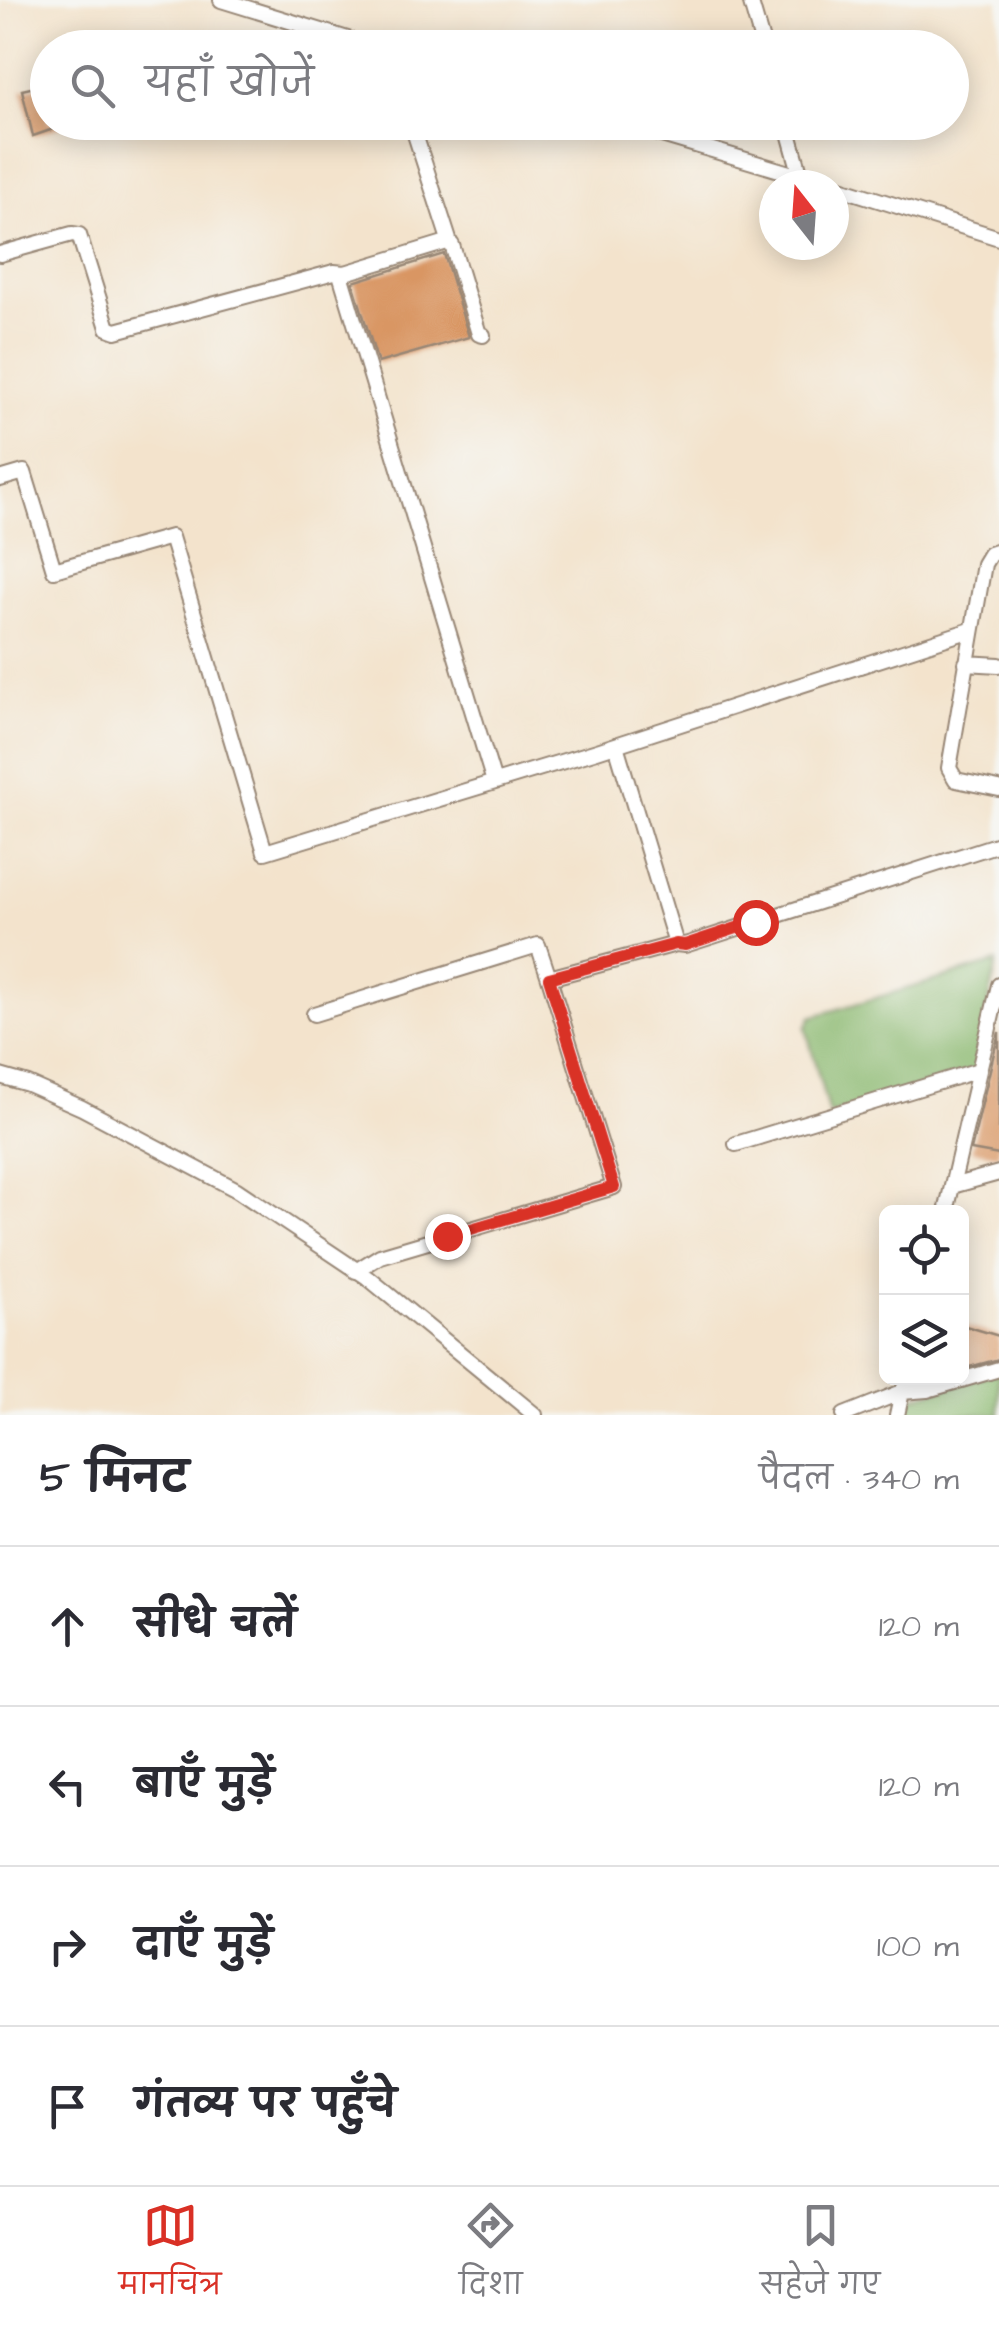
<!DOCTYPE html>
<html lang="hi">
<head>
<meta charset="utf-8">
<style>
  :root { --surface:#fff; --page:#f7f7f7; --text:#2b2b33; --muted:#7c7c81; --line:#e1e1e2; --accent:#d93025 }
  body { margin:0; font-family:"Architects Daughter","Playpen Sans Deva",sans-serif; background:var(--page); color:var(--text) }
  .controls { position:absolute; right:30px; bottom:30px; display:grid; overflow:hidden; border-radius:15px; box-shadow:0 5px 25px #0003 }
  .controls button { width:90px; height:90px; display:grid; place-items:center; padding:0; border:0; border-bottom:2px solid var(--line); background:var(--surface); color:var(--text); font:50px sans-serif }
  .compass { position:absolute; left:759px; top:170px; width:90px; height:90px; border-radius:50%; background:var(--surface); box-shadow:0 5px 25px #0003; rotate:343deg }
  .stop { position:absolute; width:30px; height:30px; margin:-22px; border:8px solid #d93025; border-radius:50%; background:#fff }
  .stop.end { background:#d93025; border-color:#fff; box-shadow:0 2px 10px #0008 }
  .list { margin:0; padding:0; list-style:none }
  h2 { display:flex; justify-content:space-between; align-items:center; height:130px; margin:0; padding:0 40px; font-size:42px }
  h2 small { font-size:32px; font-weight:400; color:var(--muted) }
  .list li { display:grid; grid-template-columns:65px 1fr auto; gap:30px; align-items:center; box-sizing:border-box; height:160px; padding:0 40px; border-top:2px solid var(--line) }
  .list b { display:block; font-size:38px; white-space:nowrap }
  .list em { font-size:32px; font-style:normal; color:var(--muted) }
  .icon { flex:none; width:55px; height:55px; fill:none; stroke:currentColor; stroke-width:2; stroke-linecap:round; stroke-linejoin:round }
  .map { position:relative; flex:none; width:999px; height:1415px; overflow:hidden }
  .search { position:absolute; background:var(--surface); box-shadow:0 5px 25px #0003; left:30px; right:30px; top:30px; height:110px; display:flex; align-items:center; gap:25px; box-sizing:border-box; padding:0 35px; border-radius:55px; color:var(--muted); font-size:38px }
  .sheet { height:770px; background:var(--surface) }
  nav { display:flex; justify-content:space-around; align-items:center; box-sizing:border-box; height:140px; border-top:2px solid var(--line); background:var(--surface); font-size:28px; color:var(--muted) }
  nav a { display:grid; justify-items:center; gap:5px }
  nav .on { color:var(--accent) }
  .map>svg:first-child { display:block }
</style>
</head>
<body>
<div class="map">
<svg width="999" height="1415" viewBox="0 0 999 1415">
  <rect width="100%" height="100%" fill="#f6f6f2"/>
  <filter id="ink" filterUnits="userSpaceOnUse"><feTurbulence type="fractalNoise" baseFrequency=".01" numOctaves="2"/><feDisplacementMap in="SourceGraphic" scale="20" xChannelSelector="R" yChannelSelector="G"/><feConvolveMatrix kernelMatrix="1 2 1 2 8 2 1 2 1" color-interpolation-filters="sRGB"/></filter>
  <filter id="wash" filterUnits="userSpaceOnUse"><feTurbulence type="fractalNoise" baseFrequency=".0048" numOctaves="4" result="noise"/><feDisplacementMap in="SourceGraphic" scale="40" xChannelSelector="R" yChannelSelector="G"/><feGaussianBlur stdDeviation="2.25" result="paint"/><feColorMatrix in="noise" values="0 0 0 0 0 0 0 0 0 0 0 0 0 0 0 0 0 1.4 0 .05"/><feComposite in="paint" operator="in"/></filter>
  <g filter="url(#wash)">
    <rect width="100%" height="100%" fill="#f3e3cc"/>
    <!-- forest -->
    <path fill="#8dba72" stroke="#647248" stroke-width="2.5" d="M997,962l-22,108 -146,45 -23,-87 5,-11z
      M999,1371v44h-92l4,-17z"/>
    <g id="blocks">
      <!-- building -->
      <path fill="#d99663" d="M48,84v38l20,2 -35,12 -11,-46z
        M444,254l25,83 -91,26 -25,-81z
        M999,1032v123l-28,-5z
        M962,1325l37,11v23l-37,10z"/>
    </g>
  </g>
  <g filter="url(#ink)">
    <use href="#blocks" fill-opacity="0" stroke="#978675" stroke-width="2.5"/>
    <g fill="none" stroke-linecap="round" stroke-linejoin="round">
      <defs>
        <path id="minor" d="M221,0l156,48
          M750,0l14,48
          M411,122l39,121
          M618,122l212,63
          M786,122l15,54
          M834,186l165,52
          M0,254l72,-20 7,1 29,93 8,3 218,-59 11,1 102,-31 5,3 27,89 4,1
          M340,274l154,508
          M0,479l24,-7 30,98 117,-33 94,315 332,-101 374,-121
          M999,551l-9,3 -6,10 -35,204 7,12 43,9
          M966,663l33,2
          M676,944l9,1 314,-101
          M314,1014l224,-69 11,33 127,-34 -60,-199
          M0,1076l28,8 54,24 155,82 130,87 168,138
          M736,1144l243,-74
          M952,1186l47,-13
          M946,1212l53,-227
          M356,1271l24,-15 234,-69 -65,-209
          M844,1415l58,-23 7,-14
          M897,1415l5,-23 25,-2 72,-21"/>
      </defs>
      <!-- minor casing -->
      <use href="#minor" stroke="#978675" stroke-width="18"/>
      <!-- minor -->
      <use href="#minor" stroke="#fff" stroke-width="14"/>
    </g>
  </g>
  <g fill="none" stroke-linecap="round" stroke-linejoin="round" filter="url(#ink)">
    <!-- route -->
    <path stroke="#d93025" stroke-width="12" d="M447,1236l167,-49 -65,-209 127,-34 9,1 70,-23"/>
  </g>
</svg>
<div class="controls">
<button><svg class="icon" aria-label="locate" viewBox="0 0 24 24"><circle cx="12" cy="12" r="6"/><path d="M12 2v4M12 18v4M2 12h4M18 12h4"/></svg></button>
<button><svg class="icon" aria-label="layers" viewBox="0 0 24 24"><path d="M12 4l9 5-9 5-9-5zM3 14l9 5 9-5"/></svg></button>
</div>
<svg class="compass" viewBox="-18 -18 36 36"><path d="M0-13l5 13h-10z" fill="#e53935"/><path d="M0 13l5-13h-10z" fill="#7c7c81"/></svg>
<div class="stop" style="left:755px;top:922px"></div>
<div class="stop end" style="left:447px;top:1236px"></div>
<div class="search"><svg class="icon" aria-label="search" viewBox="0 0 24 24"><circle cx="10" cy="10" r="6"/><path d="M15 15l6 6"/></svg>यहाँ खोजें</div>
</div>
<section class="sheet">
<h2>5 मिनट<small>पैदल · 340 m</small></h2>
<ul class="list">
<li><svg class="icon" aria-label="ahead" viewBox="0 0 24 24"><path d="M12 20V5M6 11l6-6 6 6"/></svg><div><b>सीधे चलें</b></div><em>120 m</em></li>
<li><svg class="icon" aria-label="left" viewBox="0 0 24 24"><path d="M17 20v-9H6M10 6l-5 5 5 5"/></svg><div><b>बाएँ मुड़ें</b></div><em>120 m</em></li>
<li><svg class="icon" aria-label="right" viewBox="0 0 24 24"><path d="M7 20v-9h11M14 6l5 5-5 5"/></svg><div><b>दाएँ मुड़ें</b></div><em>100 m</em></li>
<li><svg class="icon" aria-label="arrive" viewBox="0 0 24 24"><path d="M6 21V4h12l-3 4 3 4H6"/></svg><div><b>गंतव्य पर पहुँचे</b></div></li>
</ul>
</section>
<nav>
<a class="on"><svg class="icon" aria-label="map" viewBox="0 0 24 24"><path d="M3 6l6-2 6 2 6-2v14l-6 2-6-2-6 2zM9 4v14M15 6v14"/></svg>मानचित्र</a>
<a><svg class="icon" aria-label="directions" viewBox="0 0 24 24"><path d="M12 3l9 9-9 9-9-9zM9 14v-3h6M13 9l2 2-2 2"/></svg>दिशा</a>
<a><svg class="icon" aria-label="saved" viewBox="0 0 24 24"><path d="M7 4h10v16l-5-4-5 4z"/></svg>सहेजे गए</a>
</nav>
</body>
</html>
